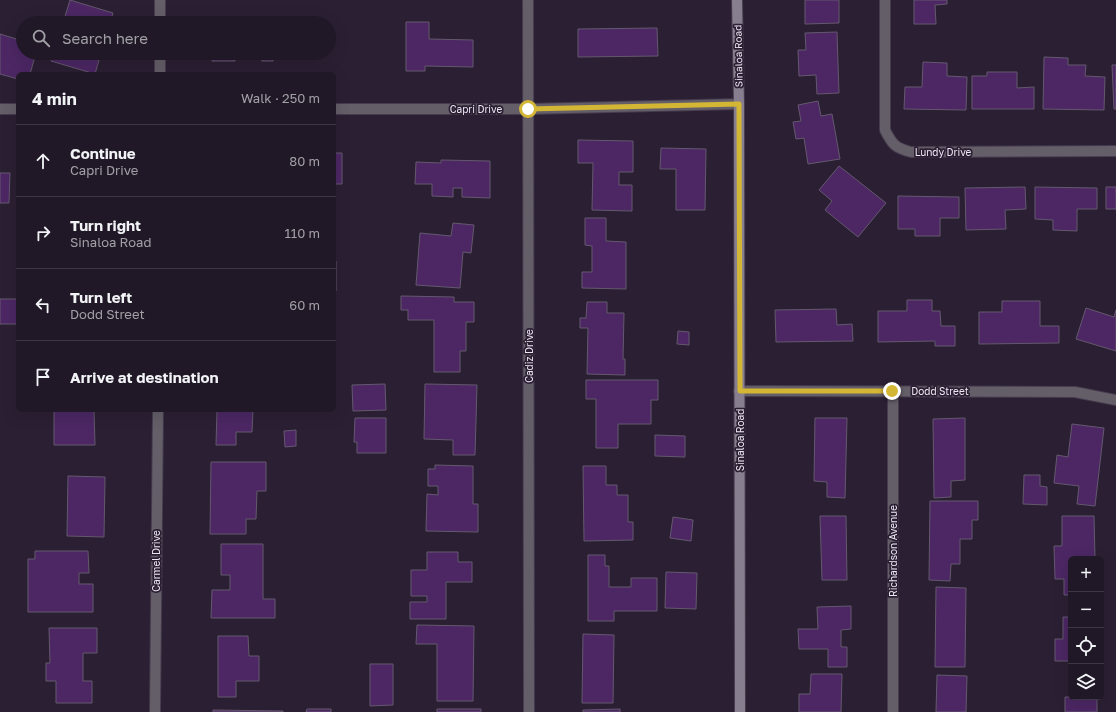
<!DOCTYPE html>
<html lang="en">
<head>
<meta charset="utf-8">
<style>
  :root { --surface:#201826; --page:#2d2532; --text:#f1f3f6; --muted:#a2a0a7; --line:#3d3743 }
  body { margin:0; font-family:"Golos Text",sans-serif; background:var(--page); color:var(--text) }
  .controls { position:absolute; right:12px; bottom:12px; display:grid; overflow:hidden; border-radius:6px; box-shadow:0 4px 16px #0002 }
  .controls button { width:36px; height:36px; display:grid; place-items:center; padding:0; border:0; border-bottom:1px solid var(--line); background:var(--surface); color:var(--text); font:20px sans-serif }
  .stop { position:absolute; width:12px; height:12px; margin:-9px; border:3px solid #d4b635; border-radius:50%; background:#fff }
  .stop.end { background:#d4b635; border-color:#fff; box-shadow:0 1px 4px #0008 }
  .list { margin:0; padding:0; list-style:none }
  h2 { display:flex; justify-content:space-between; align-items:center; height:52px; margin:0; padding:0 16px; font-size:17px }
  h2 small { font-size:13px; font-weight:400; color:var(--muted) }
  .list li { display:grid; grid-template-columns:26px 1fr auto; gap:12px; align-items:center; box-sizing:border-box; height:72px; padding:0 16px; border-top:1px solid var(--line) }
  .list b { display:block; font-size:15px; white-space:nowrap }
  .list p { margin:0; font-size:13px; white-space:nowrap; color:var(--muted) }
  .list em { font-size:13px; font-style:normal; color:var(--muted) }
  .icon { flex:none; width:22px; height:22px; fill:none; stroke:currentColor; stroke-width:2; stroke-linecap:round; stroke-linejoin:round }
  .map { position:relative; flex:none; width:1116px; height:712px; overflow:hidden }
  .search { position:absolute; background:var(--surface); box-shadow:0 4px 16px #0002; left:16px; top:16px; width:320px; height:44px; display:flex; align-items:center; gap:10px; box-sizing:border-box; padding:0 14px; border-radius:22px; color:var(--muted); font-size:15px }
  .panel { position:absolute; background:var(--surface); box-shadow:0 4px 16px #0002; left:16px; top:72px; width:320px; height:340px; border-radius:6px }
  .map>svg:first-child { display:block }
</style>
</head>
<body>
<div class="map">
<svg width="1116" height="712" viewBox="0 0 1116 712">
  <rect width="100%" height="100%" fill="#2b2033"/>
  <!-- building -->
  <path fill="#4c2764" stroke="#64586e" d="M70,0l43,13 -3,10h-47z
    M805,0h34v23l-34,1z
    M914,0h33v4l-12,1 1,19h-22z
    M236,19l55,1v3h-55z
    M406,22h23v17l44,1v27l-48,-1v5h-19z
    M657,28l1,28 -80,1v-28z
    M837,32l2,61 -22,1 -1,-19 -17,1 -1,-26h8l-1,-17z
    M0,34l23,7v12h13l-6,21h-12v5l-18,-5z
    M54,53h47l-6,21 -44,-13z
    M213,53h77h-16l-1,8h-11v-6h-27v6h-23z
    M1044,57l24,1v7h18l-1,11 20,1 -1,33 -61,-1z
    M923,62l24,1v13l20,1 -1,33 -62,-1 1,-22h17z
    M1112,65h4v44h-2z
    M987,72h30v16l17,-1v22h-62v-33h15z
    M818,101l3,15 11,-2 8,45 -32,5 -4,-26 -8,1 -3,-17 8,-1 -3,-16z
    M578,140l55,1v31h-14v13h13v26l-40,-1 1,-47h-15z
    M661,148l45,1 -1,61h-29v-41h-16z
    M334,153h8v31h-8z
    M441,160l49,1v37l-28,-1v-9h-9v9l-21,-1v-12h-17l1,-22 25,1z
    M839,166l47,37 -28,34 -33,-27 7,-9 -13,-11z
    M0,173h10l-1,30h-9z
    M1025,187l1,22 -21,1 1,19 -40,1 -1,-42z
    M1035,187l62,1v21h-20v22l-24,-1v-10l-18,-1z
    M1106,187h10v22h-10z
    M898,196l61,1v21h-19v18h-25v-7h-17z
    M585,218h21v23l20,1v47l-44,-1v-16h10v-26l-7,-1z
    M453,223l21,2 -3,28 -8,-1 -3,36 -44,-3 4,-52 31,3z
    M334,261h2v30h-2z
    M401,296l53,1v5h20v20h-8v29h-6v21h-26v-52h-26v-10h-7z
    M0,299h18v25h-18z
    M907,300h25v11h8l1,15h14v20h-20v-5l-57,1v-31h29z
    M1002,301h38v25h19v17l-80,1v-32h23z
    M587,302h20v11h17l-1,46h2v16l-38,-1 1,-46h-8v-10h6z
    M1086,308l28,9 2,-7v41l-40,-12z
    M836,309l1,16 15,-1 1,17 -77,1 -1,-32z
    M678,331l11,1v13l-12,-1z
    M586,380h72v20h-7v24h-33v24h-22v-49h-10z
    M385,384l1,26 -33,1 -1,-26z
    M425,384l52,1 -2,70h-22v-15l-29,-1z
    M54,410h40l1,35h-41z
    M217,410h36l-1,22h-16v13h-20z
    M355,418h31v35h-29v-11h-3z
    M815,418h32l-2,80 -18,-1v-15l-13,-1z
    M965,418v62l-14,1v16l-17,1 -1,-79z
    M1072,424l32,4 -9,78 -18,-2 2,-18 -25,-3 3,-28 11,2z
    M296,430v16l-11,1 -1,-16z
    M655,435l30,1v21l-30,-1z
    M211,462h55v29h-9l-1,28h-10v15h-36z
    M435,465l38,1v38h5v28l-52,-1 1,-37 11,1v-9h-10v-17h7z
    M583,466h23v19h11v10h11v27h5v18l-49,1z
    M1024,475h16v11l7,1v18l-24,-1z
    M68,476l37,1 -1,60 -37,-1z
    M930,501h48v19h-6v19h-12v25h-9l-1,17 -21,-1z
    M820,516h26l1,64h-25z
    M1062,516h32l1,43h-24v36h-7v-16h-9l-1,-33h8z
    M673,517l20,3 -2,21 -21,-3z
    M221,544h42v55h12v19h-64l1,-28h18v-15h-9z
    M35,551h53l1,22h-10v11h14v28h-65v-53h7z
    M427,552h31v10h14v20h-26v37h-36v-17h17v-6h-16v-26h16z
    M588,555h17v11h4v21h22v-9h26v33h-43v10h-26z
    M666,572l31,1 -1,36 -31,-1z
    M936,587l30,1 -1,79h-30z
    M851,606v23l-10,1v17h6v20h-19v-18h-29l-1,-20h20l-1,-22z
    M1063,617h8v44h-16v-22h8z
    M417,625l57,1 -1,75h-36v-57h-21z
    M49,628h48v25h-14v28h9v22h-36v-22h-10v-18h4z
    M583,634l31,1 -1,68h-31z
    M218,636h30l1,20h10v25h-23v16h-18z
    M370,664h23v41l-23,1z
    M811,674h31l-1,38h-42v-18h11z
    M937,675l30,1 -1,36h-30z
    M1065,697h32v15h-32z
    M307,709h24v3h-25z
    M437,709h44v3h-44z
    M620,709v3h-37v-2z
    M213,710l70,1v1h-70z"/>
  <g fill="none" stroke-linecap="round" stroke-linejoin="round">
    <defs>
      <path id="street" d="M160,0v23
        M528,0l1,712
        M885,0v130c7,14 10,18 26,22l205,-1
        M160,53v21
        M0,109h18
        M334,109h194l211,-5
        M739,391l336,1 41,8
        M893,391v321
        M155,712l3,-302"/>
      <path id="secondary" d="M737,0l2,104 1,608"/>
    </defs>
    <!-- street casing -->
    <use href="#street" stroke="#463c4e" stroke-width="12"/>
    <!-- secondary casing -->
    <use href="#secondary" stroke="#463c4e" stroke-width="12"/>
    <!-- street -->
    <use href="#street" stroke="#645e69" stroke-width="10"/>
    <!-- secondary -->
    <use href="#secondary" stroke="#877f8f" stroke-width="10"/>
  </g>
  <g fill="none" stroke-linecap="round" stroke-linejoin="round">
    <!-- route -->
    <path stroke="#d4b635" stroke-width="5" d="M528,109l211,-5 1,287h152"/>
  </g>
  <g text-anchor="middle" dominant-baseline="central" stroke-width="3.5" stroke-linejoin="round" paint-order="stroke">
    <!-- street labels -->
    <g font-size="10" fill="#ece5f2" stroke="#2b2033">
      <text transform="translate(738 56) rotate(-91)">Sinaloa Road</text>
      <text x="476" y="109">Capri Drive</text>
      <text x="943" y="152">Lundy Drive</text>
      <text transform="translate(529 356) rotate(-90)">Cadiz Drive</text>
      <text x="940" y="391">Dodd Street</text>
      <text transform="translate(740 440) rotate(-90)">Sinaloa Road</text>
      <text transform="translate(893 551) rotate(-90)">Richardson Avenue</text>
      <text transform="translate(156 561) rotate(-90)">Carmel Drive</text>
    </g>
  </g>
</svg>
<div class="controls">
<button>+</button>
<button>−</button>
<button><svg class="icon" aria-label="locate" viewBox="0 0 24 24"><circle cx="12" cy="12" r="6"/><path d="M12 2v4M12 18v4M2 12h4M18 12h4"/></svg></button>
<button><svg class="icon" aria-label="layers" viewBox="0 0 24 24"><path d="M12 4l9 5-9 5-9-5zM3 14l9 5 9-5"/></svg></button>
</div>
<div class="stop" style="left:528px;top:109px"></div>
<div class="stop end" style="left:892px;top:391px"></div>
<div class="search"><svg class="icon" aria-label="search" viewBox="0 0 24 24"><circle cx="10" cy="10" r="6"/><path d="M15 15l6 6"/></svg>Search here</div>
<section class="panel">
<h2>4 min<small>Walk · 250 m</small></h2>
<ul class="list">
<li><svg class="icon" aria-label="ahead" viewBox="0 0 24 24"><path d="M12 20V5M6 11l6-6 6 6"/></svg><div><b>Continue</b><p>Capri Drive</p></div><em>80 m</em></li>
<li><svg class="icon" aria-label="right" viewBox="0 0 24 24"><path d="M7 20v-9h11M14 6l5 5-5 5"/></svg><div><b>Turn right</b><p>Sinaloa Road</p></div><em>110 m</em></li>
<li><svg class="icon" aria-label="left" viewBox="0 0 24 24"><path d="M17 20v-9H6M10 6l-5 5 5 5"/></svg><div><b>Turn left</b><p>Dodd Street</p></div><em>60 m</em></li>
<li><svg class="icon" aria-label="arrive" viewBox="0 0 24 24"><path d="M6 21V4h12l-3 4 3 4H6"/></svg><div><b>Arrive at destination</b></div></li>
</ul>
</section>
</div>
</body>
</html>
